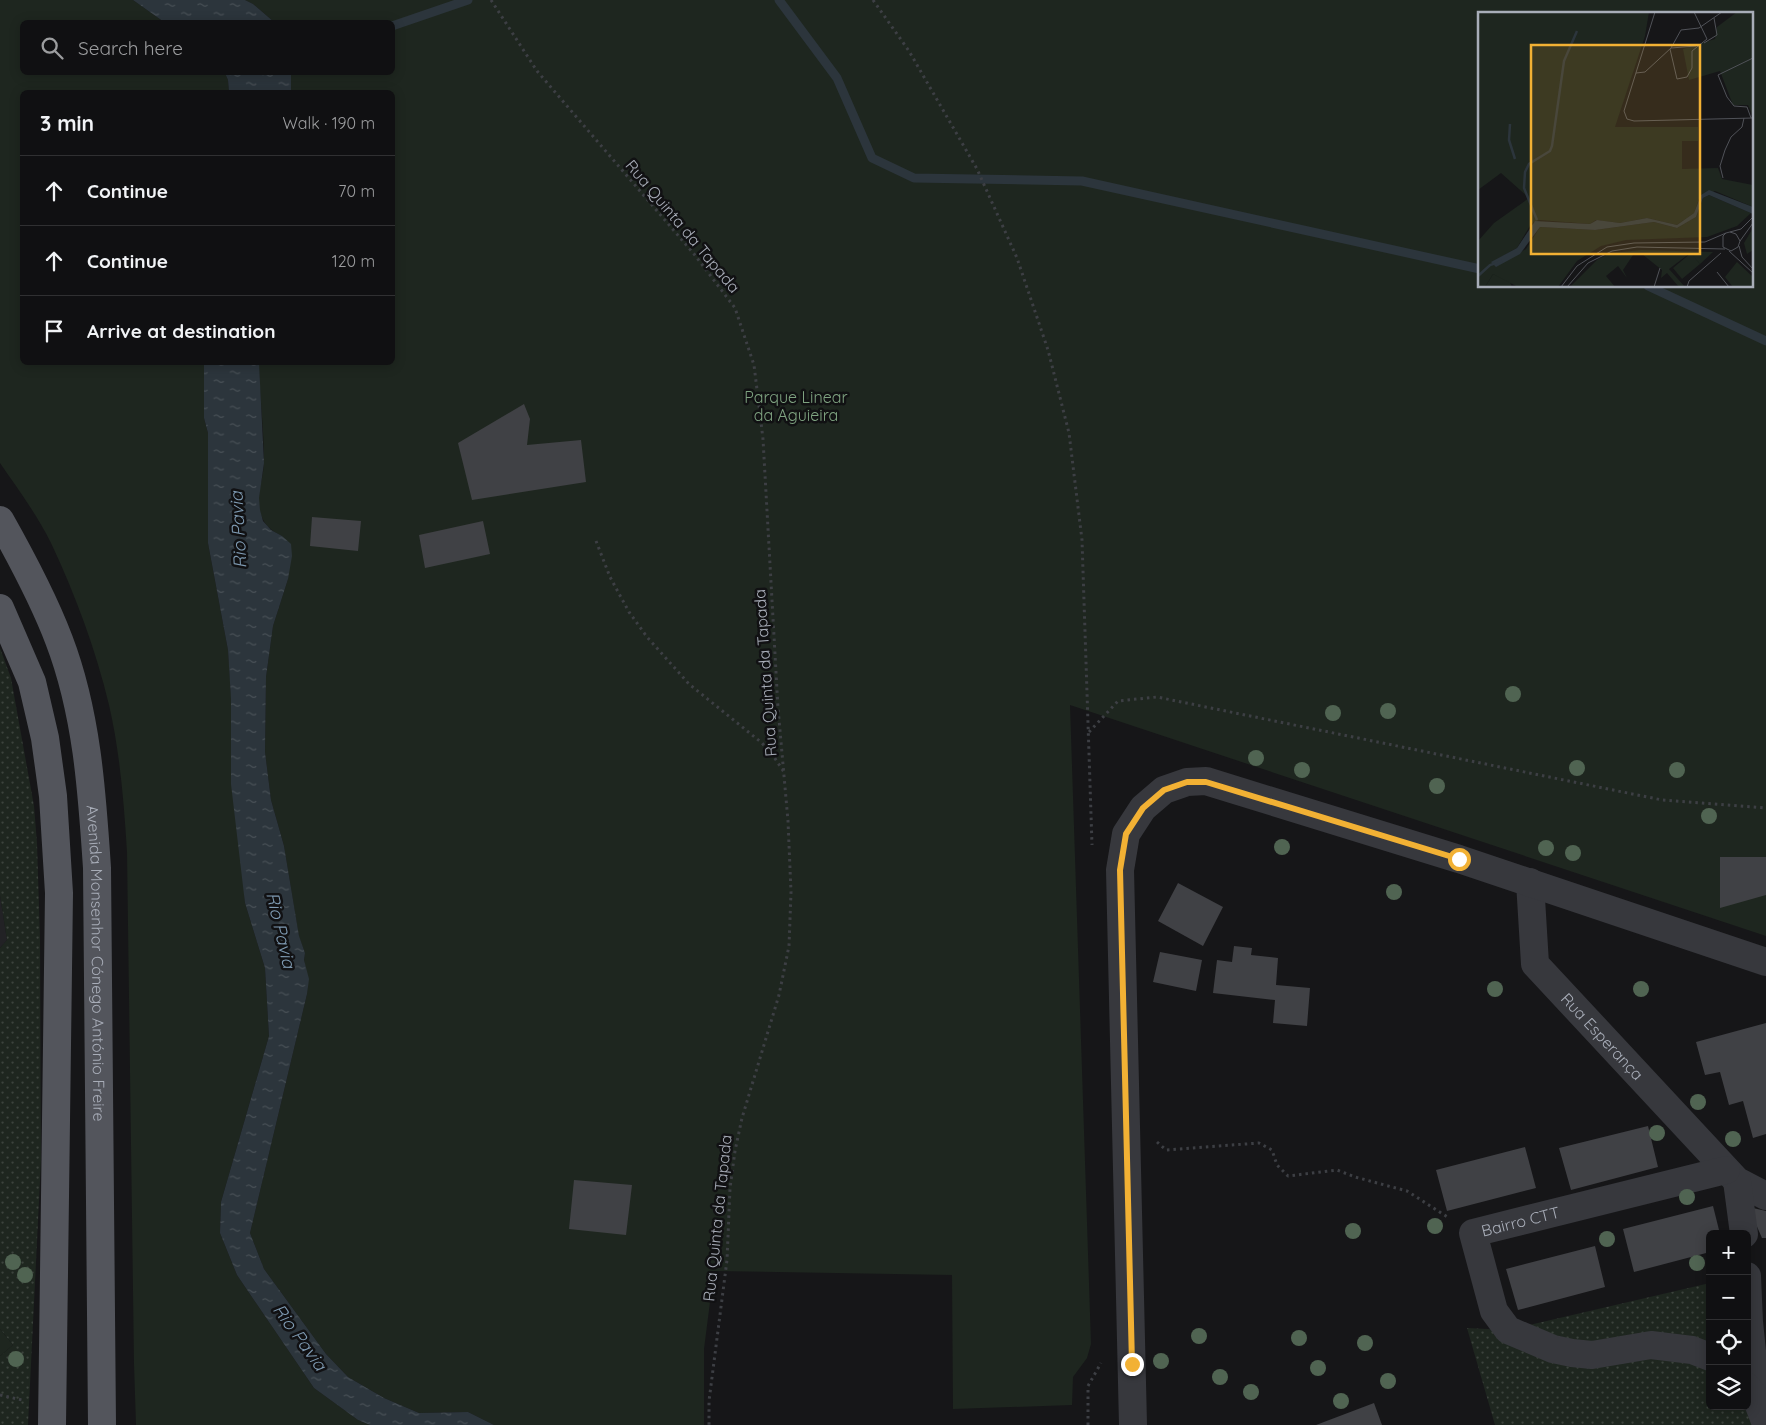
<!DOCTYPE html>
<html lang="en">
<head>
<meta charset="utf-8">
<style>
  :root { --surface:#101012; --page:#1e1e20; --text:#f1f3f6; --muted:#9c9d9f; --line:#303032 }
  body { margin:0; font-family:Quicksand,sans-serif; background:var(--page); color:var(--text) }
  .controls { position:absolute; right:15px; bottom:15px; display:grid; overflow:hidden; border-radius:8px; box-shadow:0 2px 12px #0003 }
  .controls button { width:45px; height:45px; display:grid; place-items:center; padding:0; border:0; border-bottom:1px solid var(--line); background:var(--surface); color:var(--text); font:25px sans-serif }
  .stop { position:absolute; width:15px; height:15px; margin:-11px; border:4px solid #f2b134; border-radius:50%; background:#fff }
  .stop.end { background:#f2b134; border-color:#fff; box-shadow:0 1px 5px #0008 }
  .list { margin:0; padding:0; list-style:none }
  h2 { display:flex; justify-content:space-between; align-items:center; height:65px; margin:0; padding:0 20px; font-size:21px }
  h2 small { font-size:16px; font-weight:400; color:var(--muted) }
  .list li { display:grid; grid-template-columns:32px 1fr auto; gap:15px; align-items:center; box-sizing:border-box; height:70px; padding:0 20px; border-top:1px solid var(--line) }
  .list b { display:block; font-size:19px; white-space:nowrap }
  .list em { font-size:16px; font-style:normal; color:var(--muted) }
  .icon { flex:none; width:28px; height:28px; fill:none; stroke:currentColor; stroke-width:2; stroke-linecap:round; stroke-linejoin:round }
  .map { position:relative; flex:none; width:1766px; height:1425px; overflow:hidden }
  .search { position:absolute; background:var(--surface); box-shadow:0 2px 12px #0003; left:20px; top:20px; width:375px; height:55px; display:flex; align-items:center; gap:12px; box-sizing:border-box; padding:0 18px; border-radius:8px; color:var(--muted); font-size:19px }
  .panel { position:absolute; background:var(--surface); box-shadow:0 2px 12px #0003; left:20px; top:90px; width:375px; height:275px; border-radius:8px }
  .map>svg:first-child { display:block }
</style>
</head>
<body>
<div class="map">
<svg width="1766" height="1425" viewBox="0 0 1766 1425">
  <defs>
    <pattern id="grass-dots" width="8" height="8" patternUnits="userSpaceOnUse" patternTransform="scale(1.25)"><rect width="8" height="8" fill="#1e261f"/><path d="M2 2h.1M6 6h.1" fill="none" stroke="#3c433d" stroke-width="1.8" stroke-linecap="round"/></pattern>
    <pattern id="water-ripples" width="26" height="14" patternUnits="userSpaceOnUse" patternTransform="scale(1.25)"><rect width="26" height="14" fill="#2c353c"/><path d="M2 4q2-2 4 0t4 0M15 11q2-2 4 0t4 0" fill="none" stroke="#485056"/></pattern>
  </defs>
  <rect width="100%" height="100%" fill="#161618"/>
  <!-- built -->
  <path fill="#222225" d="M0,895l7,45 -7,8z"/>
  <!-- grass -->
  <path fill="url(#grass-dots)" d="M0,648l11,30 3,17 20,111 3,37 3,95 1,222 -13,265h-28v-69l13,-11 -13,-16v-381l7,-8 -7,-45z
    M1710,1283v123h37l19,19h-271l-28,-97 41,2z"/>
  <!-- park -->
  <path fill="#1e261f" fill-rule="evenodd" d="M0,0h133l31,22h-142v50h203l3,8 1,12h-207v270l182,1v55l4,15v110l20,107 17,253 20,65 4,68 -48,166 -1,31 17,42 77,113 44,32 12,5h-234l-2,-61 -7,-512c-3,-49 -7,-99 -18,-147 -13,-55 -34,-111 -58,-162 -14,-28 -33,-54 -51,-80z
    M245,0h1521v936l-696,-231 21,639 -4,14 -14,19 -1,28 -119,4 -1,-134 -238,-4 -10,78v76h-210l-26,-13 -49,1 -35,-15 -36,-21 -22,-23 -62,-85 -14,-36 57,-239 1,-15 -4,-19 1,-7 -6,-16 -15,-91 -13,-46 -6,-48 1,-75 7,-51 15,-47 -6,-43c-12,-6 -19,-12 -22,-25 -4,-17 4,-33 4,-50 0,-31 -4,-62 -5,-93v-6h133v-270h-101v-19l101,-1v-50h-118l-21,-18zM1480,14h272v272h-272z
    M0,1329l13,16 -13,11z"/>
  <!-- water -->
  <path fill="url(#water-ripples)" d="M133,0h112l8,4 21,18h-110z
    M225,73h66v19h-62l-1,-12z
    M204,363h55l5,100 -5,35 1,12 3,11 8,9 11,6 9,8 1,12 -4,23 -15,47 -7,51 -1,75 6,48 13,46 15,90 6,17 -1,7 5,19 -2,15 -57,239 14,36 62,85 22,23 36,21 35,15 49,-1 26,13h-124l-12,-5 -44,-32 -77,-113 -17,-42 1,-31 48,-166 -4,-68 -20,-65 -14,-119v-85l-3,-49 -20,-107v-110l-4,-15z"/>
  <g fill="none" stroke-linecap="round" stroke-linejoin="round">
    <!-- stream -->
    <path stroke="#2c353c" stroke-width="9" d="M779,0l58,78 35,80 42,20 168,3 398,88
      M392,26l76,-26
      M1648,286l118,55"/>
  </g>
  <!-- building -->
  <path fill="#404145" d="M524,404l6,15 -3,26 54,-5 5,42 -114,18 -14,-57z
    M312,517l49,4 -3,30 -48,-5z
    M483,521l7,33 -65,14 -6,-33z
    M1720,857h46v38l-46,13z
    M1178,883l45,24 -20,39 -45,-25z
    M1234,946l18,2 -1,7 27,3 -2,27 34,3 -3,38 -34,-3 2,-23 -62,-7 4,-33 15,2z
    M1160,952l42,8 -6,31 -43,-9z
    M1766,1023v111l-13,4 -10,-37 -14,4 -9,-33 -15,3 -9,-33z
    M1648,1126l10,41 -87,23 -12,-42z
    M1525,1147l11,41 -89,23 -11,-41z
    M574,1180l58,5 -6,50 -57,-6z
    M1713,1206l7,28h-10v18l-76,20 -11,-43z
    M1753,1208l13,3v27h-4l-11,-25z
    M1595,1246l10,41 -87,23 -12,-41z
    M1374,1403l8,22h-66z"/>
  <g fill="none" stroke-linecap="round" stroke-linejoin="round">
    <!-- path -->
    <path stroke="#3d3f44" stroke-width="3" stroke-dasharray="2.5 4" stroke-linecap="butt" d="M491,0l46,71 157,183 41,54 19,57 9,74 15,269 10,113 3,71 -2,54 -10,49 -37,123 -7,33 -5,37 -3,72 -18,141v24
      M873,0l36,51 68,118 40,89 31,92 21,83 13,107 10,305
      M596,541l14,36 19,35 18,25 42,47 73,59 12,14 10,15
      M1089,732l29,-31 39,-4 505,103 104,8
      M1157,1142l9,8 93,-7 13,7 5,15 11,11 49,-6 18,7 52,14 42,27
      M0,1395l22,5
      M1088,1425v-39l13,-23"/>
    <!-- minor -->
    <g stroke="#37383d" stroke-width="28">
      <path id="s1" d="M1530,882l5,82 202,217 29,15"/>
      <path d="M1737,1181l7,53"/>
      <path d="M1747,1276l2,46 8,78"/>
      <path id="s2" d="M1710,1357l-18,-7 -41,-5 -59,10 -20,-2 -19,-4 -45,-19 -14,-19 -21,-78 253,-63"/>
      <path d="M1747,1387l10,13 9,24"/>
      <path d="M1133,1425l-13,-555 6,-36 17,-26 21,-18 23,-8 19,-1 253,78 307,103"/>
    </g>
    <!-- major -->
    <g stroke="#53555c" stroke-width="28">
      <path id="s3" d="M0,520c22,39 43,78 59,120 28,73 33,152 38,228l5,557"/>
      <path d="M0,608l32,74 13,56 8,58 6,97 -7,532"/>
    </g>
  </g>
  <!-- trees -->
  <g fill="#506452">
    <circle cx="1513" cy="694" r="8"/>
    <circle cx="1388" cy="711" r="8"/>
    <circle cx="1333" cy="713" r="8"/>
    <circle cx="1256" cy="758" r="8"/>
    <circle cx="1577" cy="768" r="8"/>
    <circle cx="1302" cy="770" r="8"/>
    <circle cx="1677" cy="770" r="8"/>
    <circle cx="1437" cy="786" r="8"/>
    <circle cx="1709" cy="816" r="8"/>
    <circle cx="1282" cy="847" r="8"/>
    <circle cx="1546" cy="848" r="8"/>
    <circle cx="1573" cy="853" r="8"/>
    <circle cx="1394" cy="892" r="8"/>
    <circle cx="1495" cy="989" r="8"/>
    <circle cx="1641" cy="989" r="8"/>
    <circle cx="1698" cy="1102" r="8"/>
    <circle cx="1657" cy="1133" r="8"/>
    <circle cx="1733" cy="1139" r="8"/>
    <circle cx="1687" cy="1197" r="8"/>
    <circle cx="1435" cy="1226" r="8"/>
    <circle cx="1353" cy="1231" r="8"/>
    <circle cx="1607" cy="1239" r="8"/>
    <circle cx="13" cy="1262" r="8"/>
    <circle cx="1697" cy="1263" r="8"/>
    <circle cx="25" cy="1275" r="8"/>
    <circle cx="1199" cy="1336" r="8"/>
    <circle cx="1299" cy="1338" r="8"/>
    <circle cx="1365" cy="1343" r="8"/>
    <circle cx="16" cy="1359" r="8"/>
    <circle cx="1161" cy="1361" r="8"/>
    <circle cx="1318" cy="1368" r="8"/>
    <circle cx="1220" cy="1377" r="8"/>
    <circle cx="1388" cy="1381" r="8"/>
    <circle cx="1251" cy="1392" r="8"/>
    <circle cx="1341" cy="1401" r="8"/>
  </g>
  <g fill="none" stroke-linecap="round" stroke-linejoin="round">
    <!-- route -->
    <path stroke="#f2b134" stroke-width="6" d="M1132,1364l-12,-494 6,-36 17,-26 21,-18 23,-8h19l253,77"/>
  </g>
  <g text-anchor="middle" dominant-baseline="central" stroke-width="5" stroke-linejoin="round" paint-order="stroke">
    <!-- street labels -->
    <g font-size="16" fill="#a8adb8" stroke="#111113">
      <text transform="translate(683 226) rotate(50)">Rua Quinta da Tapada</text>
      <text transform="translate(765 673) rotate(-94)">Rua Quinta da Tapada</text>
      <text stroke="none"><textPath href="#s3" startOffset="461">Avenida Monsenhor Cónego António Freire</textPath></text>
      <text stroke="none"><textPath href="#s1" startOffset="181">Rua Esperança</textPath></text>
      <text transform="translate(717 1218) rotate(-84)">Rua Quinta da Tapada</text>
      <text stroke="none"><textPath href="#s2" startOffset="362">Bairro CTT</textPath></text>
    </g>
    <!-- park labels -->
    <g font-size="16" fill="#7fa381" stroke="#111113">
      <text x="796" y="397">Parque Linear<tspan x="796" dy="18">da Aguieira</tspan></text>
    </g>
    <!-- water labels -->
    <g font-size="18" font-style="italic" fill="#7f9bb3" stroke="#111113">
      <text transform="translate(238 530) rotate(-93)">Rio Pavia</text>
      <text transform="translate(281 930) rotate(77)">Rio Pavia</text>
      <text transform="translate(300 1337) rotate(54)">Rio Pavia</text>
    </g>
  </g>
  <!-- overview -->
  <g transform="translate(1478 12)">
    <rect width="275" height="275" fill="#161618"/>
    <path d="M259,0h16v104l-5,-11h-15l-13,-34 -31,9 -6,-31 32,-10 2,-12zM164,238l71,2 -13,12 -10,-11 -21,16 16,18h-6l-12,-14 -6,5 1,-8 -20,-16 -9,1 -10,15 4,8 -9,-12 -12,10 9,11h-45l28,-28 13,-6zM259,250l16,15 -1,10h-19l-8,-10z" fill="#1e261f"/>
    <path d="M15,262l17,8 2,5h-27z" fill="#1e261f"/>
    <path d="M0,0h171l-4,24 -30,91h83v14h-16v28l36,-1 4,11 31,6v22l-38,-16 -16,8 -5,14 -17,12 -30,-7 -27,5 -24,-3 -6,4 -51,-4 -8,4 -14,24 -25,14 4,4 30,-17 14,-22 55,3 59,-8 23,6 19,-11 7,-19 6,-3 42,18 -14,13 -30,11 -81,3 -25,6 -24,15 -19,26h-40l-25,-13 -8,13h-7v-46l16,-18 35,-25 -28,-25 -23,17zM275,216v22l-6,4 -3,-11zM213,241l9,11 -18,15 -9,-11z" fill="#1e261f"/>
    <path d="M231,178l44,17v7l-44,-19 -6,3 -7,19 -19,11 -23,-6 -59,8 -55,-3 -20,27 -24,13 -5,-5 26,-14 18,-27 55,3 7,-4 23,3 27,-5 30,7 17,-12 7,-18z" fill="#2c353c"/>
    <path fill="none" stroke="#2c353c" stroke-width="2.5" d="M32,112l-1,16 6,19M59,208l-13,-32 1,-16 4,-8 21,-13 2,-5 12,-85 13,-30M0,264l12,-11 12,-4"/>
    <path fill="none" stroke="#505258" stroke-width="1" d="M177,0l-31,99 3,8 7,2 119,-3M226,31l13,-8 -3,-17M193,36l25,-2M192,37l7,30 10,-2 5,-9v-17l15,-12 -13,-27M158,61l9,-1 26,-24 10,-18 18,-2 23,-16M273,106l-4,-11 -13,-1 -7,-9 -9,-22 35,-17M245,166l-3,-12 5,-16 6,-13 11,-10 2,-9M252,220l6,2 4,7 -2,6 -7,4 -8,-4v-11l3,-3 15,-4 12,-12M262,229l13,-18M261,234l3,11 11,12M251,239l24,22M239,260l12,15M83,275l16,-21 30,-19 27,-4 71,-1 21,-9M89,275l21,-24 24,-12 25,-4 88,2M176,275l6,-19M209,275l2,-6 32,-28"/>
    <path fill="#f2b134" fill-opacity="0.15" stroke="#f2b134" stroke-width="2.5" d="M53,33h169v209h-169z"/>
    <rect width="275" height="275" fill="none" stroke="#a8adb8" stroke-width="2.5"/>
  </g>
</svg>
<div class="controls">
<button>+</button>
<button>−</button>
<button><svg class="icon" aria-label="locate" viewBox="0 0 24 24"><circle cx="12" cy="12" r="6"/><path d="M12 2v4M12 18v4M2 12h4M18 12h4"/></svg></button>
<button><svg class="icon" aria-label="layers" viewBox="0 0 24 24"><path d="M12 4l9 5-9 5-9-5zM3 14l9 5 9-5"/></svg></button>
</div>
<div class="stop" style="left:1459px;top:859px"></div>
<div class="stop end" style="left:1132px;top:1364px"></div>
<div class="search"><svg class="icon" aria-label="search" viewBox="0 0 24 24"><circle cx="10" cy="10" r="6"/><path d="M15 15l6 6"/></svg>Search here</div>
<section class="panel">
<h2>3 min<small>Walk · 190 m</small></h2>
<ul class="list">
<li><svg class="icon" aria-label="ahead" viewBox="0 0 24 24"><path d="M12 20V5M6 11l6-6 6 6"/></svg><div><b>Continue</b></div><em>70 m</em></li>
<li><svg class="icon" aria-label="ahead" viewBox="0 0 24 24"><path d="M12 20V5M6 11l6-6 6 6"/></svg><div><b>Continue</b></div><em>120 m</em></li>
<li><svg class="icon" aria-label="arrive" viewBox="0 0 24 24"><path d="M6 21V4h12l-3 4 3 4H6"/></svg><div><b>Arrive at destination</b></div></li>
</ul>
</section>
</div>
</body>
</html>
